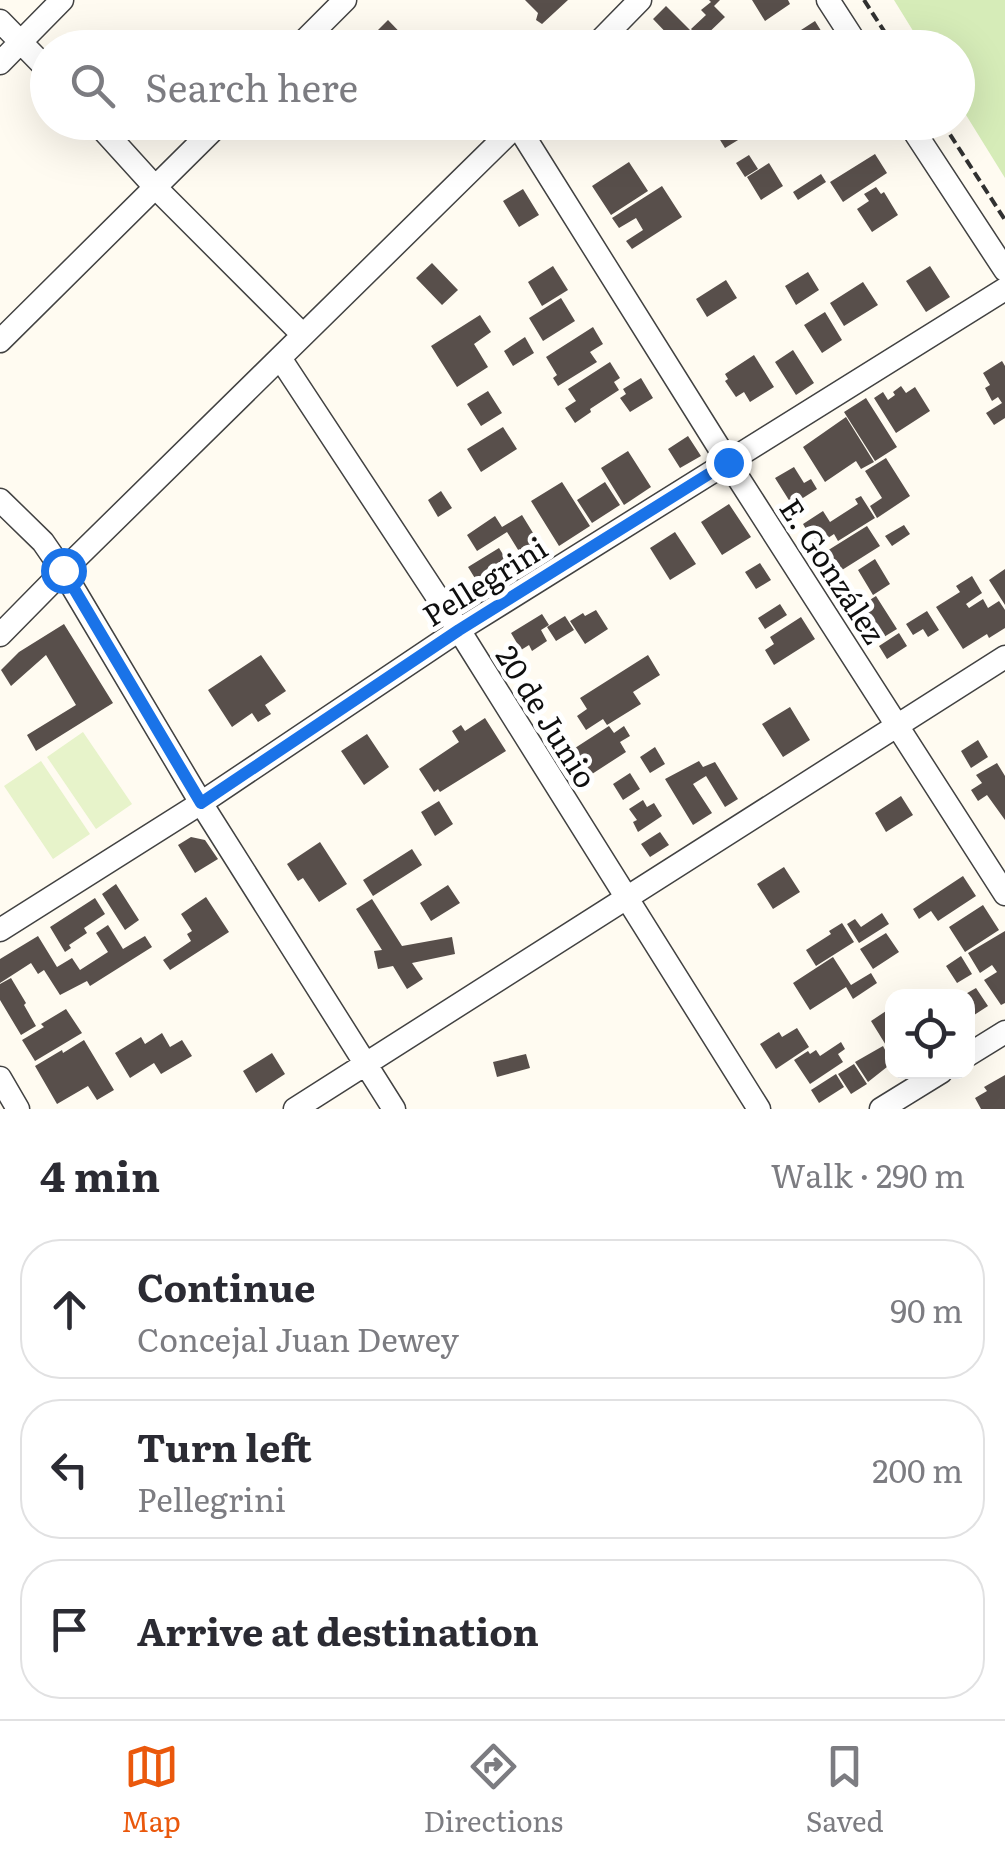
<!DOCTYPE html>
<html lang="en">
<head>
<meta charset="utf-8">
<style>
  :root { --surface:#fff; --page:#f2f2f3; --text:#2b2b33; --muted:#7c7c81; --line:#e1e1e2; --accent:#ea580c }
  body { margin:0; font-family:Literata,serif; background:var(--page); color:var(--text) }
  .controls { position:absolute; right:30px; bottom:30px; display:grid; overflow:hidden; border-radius:20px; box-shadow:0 10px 40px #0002 }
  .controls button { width:90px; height:90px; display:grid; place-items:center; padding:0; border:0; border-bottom:2px solid var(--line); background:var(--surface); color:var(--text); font:50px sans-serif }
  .stop { position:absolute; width:30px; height:30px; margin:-22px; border:8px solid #1a73e8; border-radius:50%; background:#fff }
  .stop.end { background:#1a73e8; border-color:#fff; box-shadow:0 2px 10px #0008 }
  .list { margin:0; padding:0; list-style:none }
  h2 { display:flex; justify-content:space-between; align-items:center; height:130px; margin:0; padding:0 40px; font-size:42px }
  h2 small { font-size:32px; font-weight:400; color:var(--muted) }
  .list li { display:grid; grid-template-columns:65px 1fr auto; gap:30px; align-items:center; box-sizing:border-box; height:140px; margin:0 20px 20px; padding:0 20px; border:2px solid var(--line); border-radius:40px }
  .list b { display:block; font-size:38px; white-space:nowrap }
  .list p { margin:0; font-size:32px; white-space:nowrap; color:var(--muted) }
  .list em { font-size:32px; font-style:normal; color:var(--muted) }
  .icon { flex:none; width:55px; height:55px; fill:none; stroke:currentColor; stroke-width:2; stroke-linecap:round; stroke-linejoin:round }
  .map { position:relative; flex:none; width:1005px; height:1109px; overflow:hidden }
  .search { position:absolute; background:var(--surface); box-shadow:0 10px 40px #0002; left:30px; right:30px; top:30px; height:110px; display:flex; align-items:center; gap:25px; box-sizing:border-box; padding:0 35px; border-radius:55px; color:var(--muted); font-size:38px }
  .sheet { height:610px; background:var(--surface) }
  nav { display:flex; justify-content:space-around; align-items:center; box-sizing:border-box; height:140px; border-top:2px solid var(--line); background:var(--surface); font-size:28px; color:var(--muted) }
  nav a { display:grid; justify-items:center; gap:5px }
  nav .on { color:var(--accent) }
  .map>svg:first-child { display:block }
</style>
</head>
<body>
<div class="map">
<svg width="1005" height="1109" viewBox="0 0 1005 1109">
  <rect width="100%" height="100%" fill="#fffbf1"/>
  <!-- green -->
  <path fill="#d6ecb8" d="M894,0h111v178l-47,-76v-54l-35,-1z"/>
  <!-- pitch -->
  <path fill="#e7f3ca" d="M83,732l49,72 -36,25 -49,-72z
    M41,761l49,73 -37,25 -49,-73z"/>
  <!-- building -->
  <path fill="#584f4b" d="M525,0h43l-26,24 -6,-4 2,-7z
    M709,0h11l-6,6 11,11 -24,23 -10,-11 15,-14 -5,-5 10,-8z
    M752,0h36l2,4 -25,17z
    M666,6l24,24 -14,13 -23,-24z
    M388,20l27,28h-55z
    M815,21l13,21 -10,6h-26l-5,-9z
    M709,122h25l9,15 -18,11z
    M875,154l12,19 -44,29 -13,-20z
    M749,155l9,14 -13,8 -9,-14z
    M629,162l19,29 -37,24 -19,-29z
    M769,163l14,23 -22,14 -14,-23z
    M821,174l5,8 -28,18 -5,-8z
    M662,186l20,31 -50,32 -6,-8 17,-11 -7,-12 -17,10 -7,-10z
    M876,187l5,7 3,-2 14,23 -26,17 -15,-23 12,-8 -5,-7z
    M523,189l16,26 -20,12 -16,-26z
    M432,263l26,27 -16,15 -26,-27z
    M553,266l15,24 -26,16 -14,-24z
    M930,266l20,31 -24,15 -20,-31z
    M808,272l11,18 -23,15 -11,-19z
    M726,280l11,18 -30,19 -11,-18z
    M863,282l15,23 -34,21 -14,-23z
    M561,298l14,23 -32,20 -14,-23z
    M825,312l17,28 -20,13 -18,-28z
    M480,315l11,17 -17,12 14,23 -31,20 -26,-41z
    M593,327l10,17 -13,8 7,10 -39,24 -5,-8 4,-3 -11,-18z
    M525,337l9,16 -21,13 -9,-15z
    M793,350l21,33 -18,12 -21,-33z
    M754,355l20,32 -24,15 -6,-10 -8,5 -11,-16 3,-2 -3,-5z
    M1002,361l3,5v52l-11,7 -8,-12 16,-10 -4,-6 -6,4 -7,-13 5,-3 -7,-12z
    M610,362l10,16 -6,4 5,8 -29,19 1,3 -16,11 -10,-15 11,-7 -8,-12z
    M641,378l12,20 -23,14 -10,-14 6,-4 -3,-5z
    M901,386l5,7 9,-6 15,24 -34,22 -22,-35 9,-6 5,8 7,-5 -2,-3z
    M488,391l14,22 -21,13 -14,-22z
    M866,398l31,49 -22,14 -31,-49z
    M846,417l28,45 -13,7 -5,-8 -31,21 -22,-35z
    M503,427l14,22 -36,23 -14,-23z
    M688,436l13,20 -21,12 -12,-19z
    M628,451l23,36 -27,18 -23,-37z
    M886,458l24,38 -33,22 -7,-12 12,-8 -17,-27z
    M794,467l10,16 7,-4 6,10 -25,16 -17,-27z
    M562,482l28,44 -31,20 -28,-45z
    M605,482l15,23 -28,18 -15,-23z
    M441,491l11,17 -14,9 -10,-17z
    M861,496l14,22 -37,23 -4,-7 -18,12 -13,-22 20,-13 7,11 28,-18 -3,-5z
    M729,504l22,33 -29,18 -21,-33z
    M522,515l16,26 -18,12 -13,-21 -30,19 -10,-16 28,-19 7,11z
    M904,525l6,9 -18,12 -7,-10z
    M867,526l13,20 -38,24 -6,-10 -7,4 -7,-10z
    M675,532l21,32 -26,16 -20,-32z
    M499,548l13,21 -31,19 -13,-21z
    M875,559l15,25 -17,11 -15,-25z
    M760,563l11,17 -15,9 -11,-17z
    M1005,569v36l-16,-25z
    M972,576l10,17 -16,11 3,4 14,-9 5,9 11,-7 6,9v18l-16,10 -2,-4 -24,15 -27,-42 24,-15 -4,-6z
    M876,596l21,33 -23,14 -20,-33z
    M780,604l7,11 -22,14 -7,-11z
    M596,610l12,19 -23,15 -15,-23 13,-8 2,3z
    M927,611l12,19 -11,7 -5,-8 -10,6 -7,-11z
    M542,614l7,11 -8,5 6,11 -15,10 -3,-6 -8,5 -10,-17z
    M565,616l9,14 -18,11 -9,-14z
    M801,617l14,22 -41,26 -9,-15 9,-6 -4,-7z
    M64,624l49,79 -77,48 -9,-16 49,-30 -30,-50 -35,31 -10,-16 18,-18z
    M899,633l8,13 -20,13 -8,-13z
    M261,655l25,36 -21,14 6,9 -13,8 -6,-9 -20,14 -24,-37z
    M648,655l12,20 -27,17 8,12 -34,21 -4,-6 -17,11 -9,-14 10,-7 -7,-11z
    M790,707l20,33 -27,17 -21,-33z
    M485,718l21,33 -66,41 -2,-3 -4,3 -15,-23 40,-27 -7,-11 9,-6 4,6z
    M609,726l5,7 10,-7 6,10 -10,6 6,10 -34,22 -17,-26z
    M367,734l22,33 -25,18 -23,-34z
    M978,740l10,17 -17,11 -10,-17z
    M655,747l10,17 -15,9 -10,-16z
    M699,761l4,6 12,-5 23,37 -13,8 -19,-31 -13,8 19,29 -19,12 -28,-46z
    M997,763l8,13v44l-18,-25 -9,6 -7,-11 11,-7 -6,-8z
    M630,773l10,16 -17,11 -10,-16z
    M901,796l12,19 -27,17 -11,-19z
    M643,800l4,7 7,-4 8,13 -24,16 -5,-10 4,-2 -8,-11z
    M439,801l14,23 -18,12 -14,-24z
    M660,832l9,13 -19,12 -9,-13z
    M191,837l14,3 13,19 -23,14 -17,-28z
    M320,842l27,42 -28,18 -16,-24 -5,3 -11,-17z
    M412,849l10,16 -49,31 -10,-16z
    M784,867l16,25 -27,17 -16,-25z
    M963,876l13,20 -38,25 -7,-10 -12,8 -6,-10z
    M116,884l23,36 -14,10 -23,-36z
    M448,885l12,18 -29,18 -11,-18z
    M206,897l23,35 -59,38 -7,-10 28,-19 -4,-7 5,-3 -11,-17z
    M95,898l10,16 -21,14 3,5 -18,12 2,3 -6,4 -15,-25z
    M372,899l30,47 50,-9 3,17 -43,9 11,16 -16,10 -14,-23 -15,3 -4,-18 8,-1 -26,-41z
    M983,905l16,25 -34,22 -16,-25z
    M882,913l7,11 -30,19 -12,-19 8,-5 6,8z
    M842,923l12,19 -38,24 -10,-16 25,-16 -2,-3z
    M108,925l15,24 22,-13 7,11 -62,39 -3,-5 -27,14 -16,-25 -6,4 -7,-11 -31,20v-24l38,-23 19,31 15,-9 8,12 28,-18 -12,-19z
    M1005,931v72l-4,2 -17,-25 13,-8 -5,-7 -12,8 -12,-20z
    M886,933l13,19 -26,17 -13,-20z
    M961,956l11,18 -15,9 -11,-17z
    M833,957l18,28 20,-12 6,10 -24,16 -7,-12 -36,23 -17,-27z
    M11,978l15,25 -2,2 12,21 -15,9 -21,-35v-16z
    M976,988l12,18 -20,13v-23h-6z
    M66,1009l16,24 -47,28 -13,-21 22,-13 -3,-3z
    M889,1009l3,5v41l-21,-34z
    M797,1028l12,19 -33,22 -16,-25 19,-12 3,5z
    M162,1033l8,14 12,-7 10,16 -31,18 -7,-11 -24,15 -15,-25 26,-16 4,7z
    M84,1040l30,50 -17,10 -9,-14 -31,18 -22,-38 27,-16 1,3z
    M841,1042l4,7 -7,5 5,8 -33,22 -16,-24 14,-9 2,3 6,-4 4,6z
    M883,1046l9,17 -24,19 -13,-20z
    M272,1053l13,21 -29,19 -13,-22z
    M526,1054l4,14 -33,9 -4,-15z
    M854,1064l13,20 -16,10 -13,-20z
    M836,1074l8,13 -25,16 -8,-13z
    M1005,1075v34h-24l-6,-11 12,-7 -3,-4z"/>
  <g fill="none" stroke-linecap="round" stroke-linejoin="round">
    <defs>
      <path id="minor" d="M828,0l31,48
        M0,21l48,49
        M297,48l48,-48
        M593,48l47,-48
        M0,63l62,-63
        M96,122l59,65 148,148
        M908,122l97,148
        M517,125l211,337 277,432
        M0,341l221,-219
        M280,358l179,272 300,479
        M0,500l43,42 20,29 138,232 193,306
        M0,635l63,-64 457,-449
        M0,930l201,-127 258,-173 546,-341
        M968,1055l37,-23
        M0,1078l18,31
        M295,1109l710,-452
        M881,1109l60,-37"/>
    </defs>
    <!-- minor casing -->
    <use href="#minor" stroke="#424242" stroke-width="25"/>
    <!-- path -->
    <path stroke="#313131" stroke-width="4" stroke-dasharray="10 5" stroke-linecap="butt" d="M864,0l31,48
      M942,122l63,98"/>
    <!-- minor -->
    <use href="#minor" stroke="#fff" stroke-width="22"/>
  </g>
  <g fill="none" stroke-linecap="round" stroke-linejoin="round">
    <!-- route -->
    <path stroke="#1a73e8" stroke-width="12" d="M63,570l138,233 258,-173 269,-168"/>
  </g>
  <g text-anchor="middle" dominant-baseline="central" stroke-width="10" stroke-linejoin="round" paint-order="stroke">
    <!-- street labels -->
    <g font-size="30" fill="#0f0f0f" stroke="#fff">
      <text transform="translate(834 570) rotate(57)">E. González</text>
      <text transform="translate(484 580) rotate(-32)">Pellegrini</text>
      <text transform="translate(548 716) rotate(58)">20 de Junio</text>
    </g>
  </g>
</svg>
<div class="controls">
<button><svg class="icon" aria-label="locate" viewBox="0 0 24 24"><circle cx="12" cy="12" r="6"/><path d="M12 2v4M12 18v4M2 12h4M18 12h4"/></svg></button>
</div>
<div class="stop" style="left:63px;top:570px"></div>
<div class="stop end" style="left:728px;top:462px"></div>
<div class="search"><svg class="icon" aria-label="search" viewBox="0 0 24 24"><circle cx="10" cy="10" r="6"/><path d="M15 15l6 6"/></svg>Search here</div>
</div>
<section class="sheet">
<h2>4 min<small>Walk · 290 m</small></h2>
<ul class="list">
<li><svg class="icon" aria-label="ahead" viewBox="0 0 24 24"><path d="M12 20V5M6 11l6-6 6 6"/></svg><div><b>Continue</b><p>Concejal Juan Dewey</p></div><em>90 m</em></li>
<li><svg class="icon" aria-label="left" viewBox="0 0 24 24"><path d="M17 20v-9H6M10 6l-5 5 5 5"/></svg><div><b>Turn left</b><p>Pellegrini</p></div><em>200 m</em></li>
<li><svg class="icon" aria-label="arrive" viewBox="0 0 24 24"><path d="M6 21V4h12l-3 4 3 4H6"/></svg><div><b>Arrive at destination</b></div></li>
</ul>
</section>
<nav>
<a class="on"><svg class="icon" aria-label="map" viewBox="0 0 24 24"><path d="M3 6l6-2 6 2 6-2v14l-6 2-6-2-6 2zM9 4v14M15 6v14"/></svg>Map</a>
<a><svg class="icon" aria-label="directions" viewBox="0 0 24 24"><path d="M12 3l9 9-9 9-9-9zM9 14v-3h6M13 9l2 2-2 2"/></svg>Directions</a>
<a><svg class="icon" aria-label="saved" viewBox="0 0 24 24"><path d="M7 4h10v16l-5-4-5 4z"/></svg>Saved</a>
</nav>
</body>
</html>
